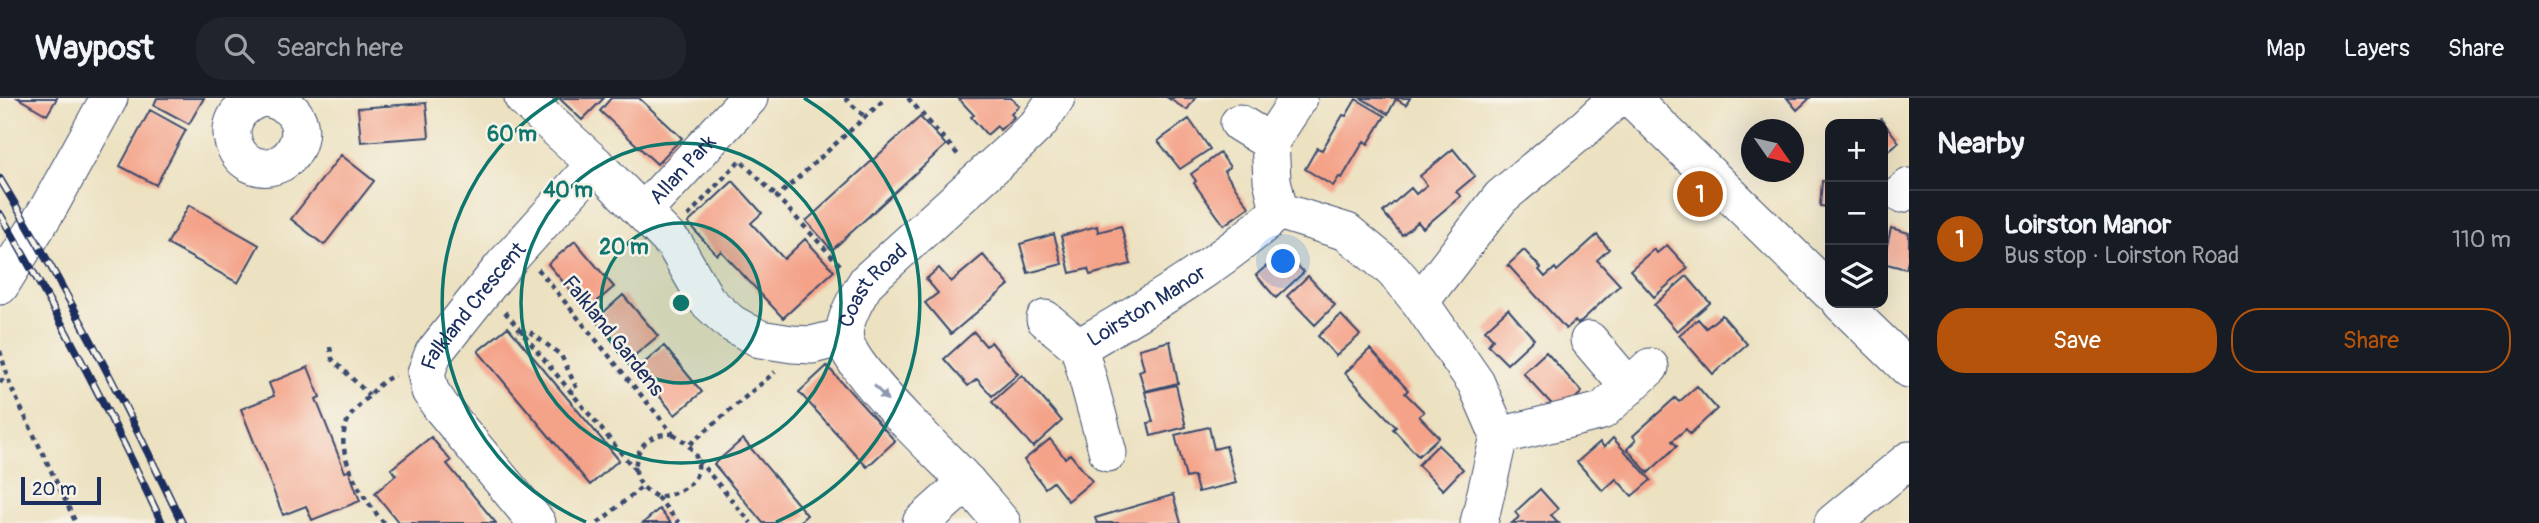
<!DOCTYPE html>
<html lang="en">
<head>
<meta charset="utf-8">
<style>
  :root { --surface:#171b24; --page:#20242c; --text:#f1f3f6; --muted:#9ea1a6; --line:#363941; --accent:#b45309 }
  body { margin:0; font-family:Pangolin,sans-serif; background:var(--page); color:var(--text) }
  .controls { position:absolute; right:21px; top:21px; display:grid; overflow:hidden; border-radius:14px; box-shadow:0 7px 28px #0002 }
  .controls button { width:63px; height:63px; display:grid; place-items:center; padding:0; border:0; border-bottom:2px solid var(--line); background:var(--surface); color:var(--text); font:35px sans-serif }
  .compass { position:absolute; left:1741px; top:21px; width:63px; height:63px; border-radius:50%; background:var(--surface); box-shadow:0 7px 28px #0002; rotate:124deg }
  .scale { position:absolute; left:21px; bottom:18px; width:80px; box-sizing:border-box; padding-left:7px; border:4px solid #1b2f5e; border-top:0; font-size:19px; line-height:24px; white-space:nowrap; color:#1b2f5e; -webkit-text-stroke:5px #f7f3e8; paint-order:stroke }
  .you { position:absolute; left:1284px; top:164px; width:24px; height:24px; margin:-18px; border:5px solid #fff; border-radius:50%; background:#1a73e8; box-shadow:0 0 0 10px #1a73e833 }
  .badge { display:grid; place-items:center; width:46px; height:46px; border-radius:50%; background:var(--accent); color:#fff; font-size:23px; font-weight:700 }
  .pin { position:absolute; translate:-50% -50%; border:4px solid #fff; box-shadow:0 2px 7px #0006 }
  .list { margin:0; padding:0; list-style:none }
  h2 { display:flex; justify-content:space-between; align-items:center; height:91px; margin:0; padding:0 28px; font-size:30px }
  h2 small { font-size:23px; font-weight:400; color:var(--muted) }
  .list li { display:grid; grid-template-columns:46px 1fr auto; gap:21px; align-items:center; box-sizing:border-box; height:98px; padding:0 28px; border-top:2px solid var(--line) }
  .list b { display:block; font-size:26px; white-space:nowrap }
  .list p { margin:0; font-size:23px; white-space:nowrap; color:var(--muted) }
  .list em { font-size:23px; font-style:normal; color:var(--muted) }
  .actions { display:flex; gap:14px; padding:21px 28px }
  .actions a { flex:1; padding:16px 0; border:2px solid var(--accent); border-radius:28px; text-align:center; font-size:24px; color:var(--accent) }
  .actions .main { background:var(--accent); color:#fff }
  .icon { flex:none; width:38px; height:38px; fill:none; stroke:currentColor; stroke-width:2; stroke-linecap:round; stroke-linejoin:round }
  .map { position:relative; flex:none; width:1909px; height:425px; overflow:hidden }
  header { display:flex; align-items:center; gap:42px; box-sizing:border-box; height:98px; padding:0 35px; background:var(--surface); border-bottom:2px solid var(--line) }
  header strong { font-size:33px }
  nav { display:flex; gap:38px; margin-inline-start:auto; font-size:24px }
  .search { width:490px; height:63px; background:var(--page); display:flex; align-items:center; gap:18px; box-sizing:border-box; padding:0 24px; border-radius:28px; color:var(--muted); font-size:26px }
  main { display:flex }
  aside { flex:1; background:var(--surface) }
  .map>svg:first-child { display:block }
</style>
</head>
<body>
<header>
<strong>Waypost</strong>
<div class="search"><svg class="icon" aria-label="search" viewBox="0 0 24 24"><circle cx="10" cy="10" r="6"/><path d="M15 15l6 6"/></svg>Search here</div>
<nav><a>Map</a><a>Layers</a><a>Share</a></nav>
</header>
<main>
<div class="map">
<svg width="1909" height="425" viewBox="0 0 1909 425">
  <rect width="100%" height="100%" fill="#f7f3e8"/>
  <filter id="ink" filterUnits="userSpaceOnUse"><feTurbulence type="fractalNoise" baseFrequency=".0143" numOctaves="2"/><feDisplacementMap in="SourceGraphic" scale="14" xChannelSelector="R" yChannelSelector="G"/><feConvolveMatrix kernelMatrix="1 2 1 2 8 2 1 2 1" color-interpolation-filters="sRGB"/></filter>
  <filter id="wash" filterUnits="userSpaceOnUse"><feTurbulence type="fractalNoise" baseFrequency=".00686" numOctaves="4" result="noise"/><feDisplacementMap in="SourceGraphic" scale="28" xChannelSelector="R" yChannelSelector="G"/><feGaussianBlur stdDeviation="1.57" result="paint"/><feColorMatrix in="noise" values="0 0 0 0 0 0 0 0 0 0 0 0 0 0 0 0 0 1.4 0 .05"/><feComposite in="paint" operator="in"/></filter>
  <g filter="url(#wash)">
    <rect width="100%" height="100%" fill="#ece1c0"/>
    <g id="blocks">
      <!-- building -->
      <path fill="#f4a389" d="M18,0h39l-10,17z
        M157,0h47l-15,26 -35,-19z
        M559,0h45l-22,22z
        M611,0h28l43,40 -25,26 -57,-53z
        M958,0h53l8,8 -8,8 3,3 -14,13 -3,-4 -10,9 -16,-18 3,-2z
        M1168,0h27l-8,12z
        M1361,0h49l-4,7 -10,-6 -8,15z
        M1787,0h23l-13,12z
        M1356,1l29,17 -17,28 -4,-3 -22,37 -3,-1 -6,9 -28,-17 12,-21 5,2 21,-35 3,1z
        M426,5l3,34 -68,5 -3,-34z
        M150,12l36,20 -30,55 -36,-19z
        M920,19l26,28 -114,105 -26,-29z
        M1189,21l21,30 -30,20 -22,-28z
        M1881,21l18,23 -16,13v-31h-9z
        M1453,51l22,27 -19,16 5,4 -38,32 -5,-6 -16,13 -19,-23 28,-24 5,6 11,-9 -7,-9z
        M1220,55l10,14 -6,4 25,36 -25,18 -30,-42 2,-2 -5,-7z
        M341,57l33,26 -50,64 -33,-26z
        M733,83l29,32 -11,10 33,36 21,-20 29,32 -51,47 -62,-67 -4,4 -29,-32z
        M1822,83l8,1v25l-10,-1z
        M189,107l70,40 -21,38 -71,-39z
        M1097,128l1,6 23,-6 10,38 -41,11 -2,-6 -18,4 -9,-37z
        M1891,130l18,5v25l-3,11 -23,-6z
        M1054,136l8,30 -34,9 -8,-29z
        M1597,137l12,14 -12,11 23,25 -42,39 -3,-3 -9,8 -58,-64 16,-15 17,18 -2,2 6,7 10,-9 2,3z
        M575,143l39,46 -27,23 -39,-46z
        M1667,147l21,23 -34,29 -24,-27 24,-21 3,4z
        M983,157l26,30 -58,49 -26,-31 13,-10 -12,-14 13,-11 12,14z
        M1279,157l15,8 10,9 -28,26 -20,-23z
        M1308,178l27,29 -20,20 -28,-29z
        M1687,178l23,27 -33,28 -23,-26z
        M623,197l35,41 -29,24 -34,-40z
        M1508,211l26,30 -27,25 -19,-19 5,-6 -8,-9z
        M1341,217l19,20 -24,21 -18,-20z
        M1722,217l25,29 -34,30 -34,-39 19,-16 8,9z
        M508,229l111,133 -29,25 -112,-134z
        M974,234l12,14 5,-4 27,32 -26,22 -15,-17 -9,7 -24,-27z
        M1170,243l8,42 -33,8 -6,-20 5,-2 -5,-20z
        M664,248l38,46 -27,23 -38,-46z
        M1370,251l38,41 -3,3 19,19 -5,4 20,21 -21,19 -25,-27 3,-2 -51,-54z
        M1546,254l36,40 -22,21 -37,-40z
        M827,268l68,75 -28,26 -68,-75z
        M308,269l12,30 -4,2 29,73 4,-1 11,30 -48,19 -6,-14 -23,9 -42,-106 33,-13 -5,-13z
        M1022,277l40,46 -29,26 -41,-45z
        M1176,287l10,42 -35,9 -3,-13 5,-1 -8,-30z
        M1697,288l20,23 -27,25 -4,-5 -14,12 5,5 -29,27 -21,-24 9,-9 -3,-4 42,-38 4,4z
        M1209,329l5,22 12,-3 10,37 -38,9 -4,-16 -8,2 -11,-43z
        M431,339l20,24 -4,3 49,59h-97l-24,-30 21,-18 -5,-6z
        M1613,340l38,42 -19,16 -16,-17 -13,12 -26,-29 23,-20 4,5z
        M743,341l64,76 -9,8h-35l-49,-59z
        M1050,341l15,19 5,-4 22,27 -24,20 -15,-19 -8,6 -21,-28z
        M1438,347l25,24 -20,21 -25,-25z
        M1540,391l18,20 -7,6 8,8h-47l7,-6 -4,-5z
        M1173,397l8,28h-84l-2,-5z
        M659,411l12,14h-28z"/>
    </g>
  </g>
  <g filter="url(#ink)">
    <use href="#blocks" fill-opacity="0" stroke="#3a4a6d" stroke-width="2"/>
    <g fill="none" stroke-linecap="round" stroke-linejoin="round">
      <defs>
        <g id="minor">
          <path d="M262,0c-56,17 -24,87 19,65 9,-5 14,-12 17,-21 8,-25 -12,-42 -35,-44"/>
          <path d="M523,0l72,66 80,81 32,56 24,22 29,16 32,5 20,1 32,-8"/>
          <path d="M1631,0l199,194"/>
          <path d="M1239,25l31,19"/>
          <path d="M1901,96l8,-7"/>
          <path d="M1279,113l-7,-31 -2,-38 29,-44"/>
          <path id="s1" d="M643,114l106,-114"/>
          <path d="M0,188l49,-79 60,-109"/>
          <path d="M1420,204l81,-105 86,-71 30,-28"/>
          <path d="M1841,205l68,66"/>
          <path d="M1045,221l34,28 29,106"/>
          <path d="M1589,242l40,47"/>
          <path id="s2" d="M1079,249c73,-43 136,-79 200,-136l68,21 46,38 27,32 56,81 23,53 -20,87"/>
          <path d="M1499,338l103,-25 48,-44"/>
          <path id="s3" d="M537,425l-96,-116 -11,-16 -4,-18 7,-19 70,-88 92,-102"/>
          <path d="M921,425l46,-41"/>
          <path id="s4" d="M1002,425c-13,-15 -25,-30 -39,-45 -26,-27 -111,-106 -118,-138 -4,-17 13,-45 22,-59l142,-129 30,-29 17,-25"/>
          <path d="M1833,425l76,-63"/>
        </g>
      </defs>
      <!-- minor casing -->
      <use href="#minor" stroke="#3a4a6d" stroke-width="39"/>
      <!-- path -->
      <path stroke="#3a4a6d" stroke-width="4.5" stroke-dasharray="5 5" stroke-linecap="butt" d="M845,0l20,19
        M908,0l52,59
        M688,118l52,-56 37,37
        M840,167l-63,-68 109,-99
        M538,171l135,165
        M505,214l131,159
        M521,234l6,-2 34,25 16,34 -6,4
        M330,249l2,12 37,36
        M0,253l10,34 66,138
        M0,285l6,-9
        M673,336c42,24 28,58 -16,63 -5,-3 -10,-6 -14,-10 -14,-17 -7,-44 13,-51 5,-2 12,-2 17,-2z
        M690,346l85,-72
        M698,362l53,63
        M657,399l22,26
        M384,425c-19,-22 -50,-68 -38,-98 4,-11 12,-18 20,-26 9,-10 17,-19 29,-24
        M598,425l45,-37"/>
      <!-- minor -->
      <use href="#minor" stroke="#fff" stroke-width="37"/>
      <defs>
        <path id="rail" d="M0,81c67,111 126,226 182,344
          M0,116c59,101 112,203 162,309"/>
      </defs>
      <!-- rail casing -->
      <use href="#rail" stroke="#1b2f5e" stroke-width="8"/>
      <!-- rail -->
      <use href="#rail" stroke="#f7f3e8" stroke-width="5" stroke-dasharray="16" stroke-linecap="butt"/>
    </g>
    <!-- one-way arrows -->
    <defs><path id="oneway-solid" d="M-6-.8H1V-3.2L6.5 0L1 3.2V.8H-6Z" transform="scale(1.75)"/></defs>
    <use fill="#8d97ae" href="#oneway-solid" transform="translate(881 295) rotate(48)"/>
  </g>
  <!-- distance rings -->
  <circle cx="681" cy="205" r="80" fill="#0f766e" fill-opacity=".12"/>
  <g fill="none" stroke="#0f766e" stroke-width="3.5">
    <circle cx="681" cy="205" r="80"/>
    <circle cx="681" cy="205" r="160"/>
    <path d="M586 424A239 239 0 0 1 558 0M804 0A239 239 0 0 1 776 424"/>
  </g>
  <g text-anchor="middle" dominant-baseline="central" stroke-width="5" stroke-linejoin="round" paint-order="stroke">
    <!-- street labels -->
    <g font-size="21" fill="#1b2f5e" stroke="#f7f3e8">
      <text stroke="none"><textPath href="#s1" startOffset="58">Allan Park</textPath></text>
      <text stroke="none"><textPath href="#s4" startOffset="306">Coast Road</textPath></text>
      <text stroke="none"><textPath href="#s2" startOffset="79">Loirston Manor</textPath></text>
      <text stroke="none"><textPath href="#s3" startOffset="271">Falkland Crescent</textPath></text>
      <text transform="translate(613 238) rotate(51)">Falkland Gardens</text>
    </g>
  </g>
  <circle cx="681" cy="205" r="10" fill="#0f766e" stroke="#f7f3e8" stroke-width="3.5"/>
  <g font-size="21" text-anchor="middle" font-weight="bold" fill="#0f766e" stroke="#f7f3e8" stroke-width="5" stroke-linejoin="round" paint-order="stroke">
    <text x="512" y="43">60 m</text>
    <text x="568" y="99">40 m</text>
    <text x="624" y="156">20 m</text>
  </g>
</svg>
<div class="controls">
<button>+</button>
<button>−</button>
<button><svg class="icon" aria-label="layers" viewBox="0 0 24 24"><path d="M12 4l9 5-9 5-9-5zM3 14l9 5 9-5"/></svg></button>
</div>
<svg class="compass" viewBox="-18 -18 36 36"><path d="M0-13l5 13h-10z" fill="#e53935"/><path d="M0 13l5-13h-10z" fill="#9ea1a6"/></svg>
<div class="scale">20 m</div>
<div class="you"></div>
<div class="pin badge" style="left:1700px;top:96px">1</div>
</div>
<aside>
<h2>Nearby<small></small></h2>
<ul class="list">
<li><span class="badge">1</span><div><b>Loirston Manor</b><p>Bus stop · Loirston Road</p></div><em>110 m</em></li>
</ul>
<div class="actions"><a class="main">Save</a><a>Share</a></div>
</aside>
</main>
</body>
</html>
